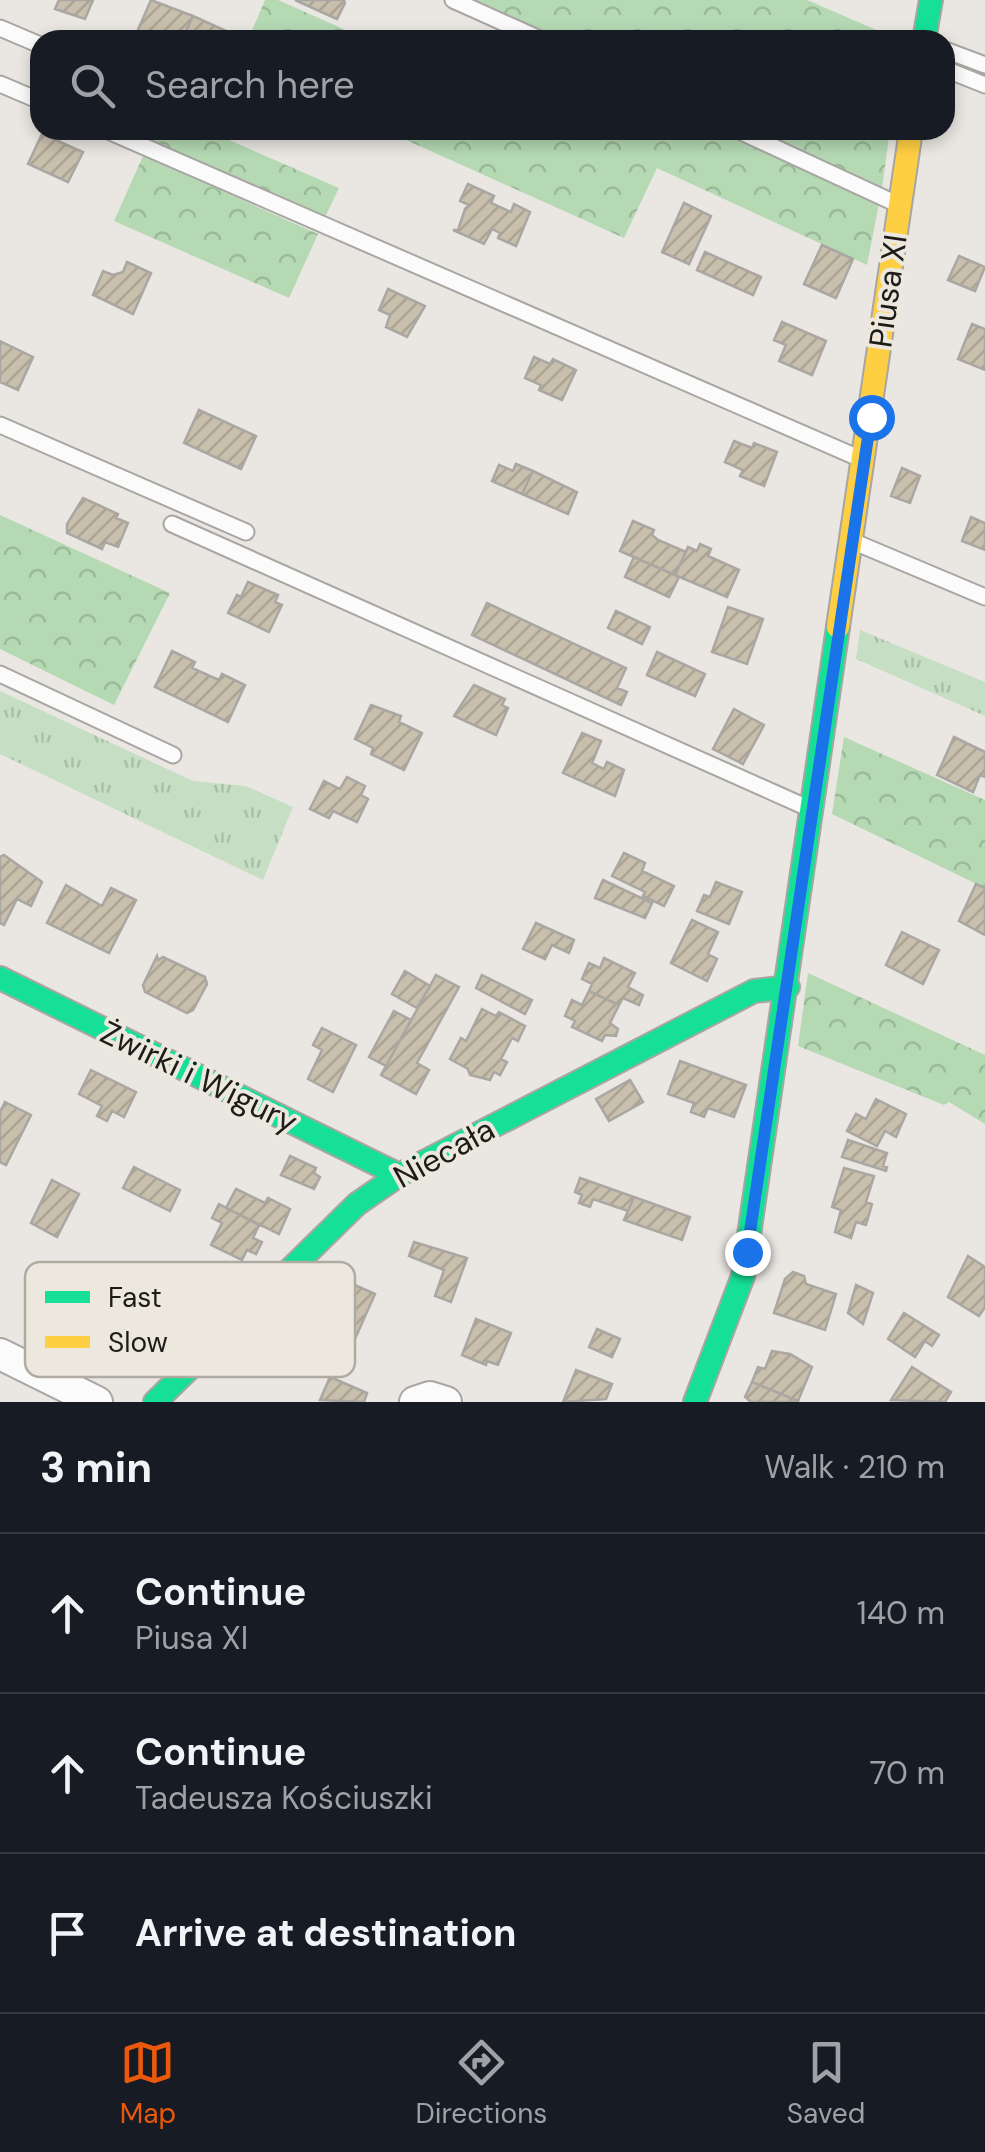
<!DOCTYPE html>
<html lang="en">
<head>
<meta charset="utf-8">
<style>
  :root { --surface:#171b24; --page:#20242c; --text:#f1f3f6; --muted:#9ea1a6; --line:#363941; --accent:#ea580c }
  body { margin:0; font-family:"DM Sans",sans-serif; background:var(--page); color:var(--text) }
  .stop { position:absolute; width:30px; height:30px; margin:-22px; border:8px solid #1a73e8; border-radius:50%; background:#fff }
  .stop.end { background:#1a73e8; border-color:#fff; box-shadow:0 2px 10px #0008 }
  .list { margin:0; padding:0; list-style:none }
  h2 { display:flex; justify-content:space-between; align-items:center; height:130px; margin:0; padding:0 40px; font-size:42px }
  h2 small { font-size:32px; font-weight:400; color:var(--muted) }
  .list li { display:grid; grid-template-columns:65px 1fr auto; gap:30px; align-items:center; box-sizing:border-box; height:160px; padding:0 40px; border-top:2px solid var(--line) }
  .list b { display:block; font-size:38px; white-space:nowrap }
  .list p { margin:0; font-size:32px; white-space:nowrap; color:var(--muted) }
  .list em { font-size:32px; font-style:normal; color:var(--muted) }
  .icon { flex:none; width:55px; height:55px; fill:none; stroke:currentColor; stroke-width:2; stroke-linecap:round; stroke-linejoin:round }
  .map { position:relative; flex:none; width:985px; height:1402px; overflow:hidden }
  .search { position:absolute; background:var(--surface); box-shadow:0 5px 15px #0003; left:30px; right:30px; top:30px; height:110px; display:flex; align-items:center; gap:25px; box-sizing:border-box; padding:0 35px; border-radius:30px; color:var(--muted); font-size:38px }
  .sheet { height:610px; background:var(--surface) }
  nav { display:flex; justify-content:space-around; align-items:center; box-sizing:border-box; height:140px; border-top:2px solid var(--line); background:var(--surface); font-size:28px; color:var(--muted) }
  nav a { display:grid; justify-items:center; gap:5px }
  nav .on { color:var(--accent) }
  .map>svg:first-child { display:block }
</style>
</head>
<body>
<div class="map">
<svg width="985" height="1402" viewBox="0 0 985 1402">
  <defs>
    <pattern id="grass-tufts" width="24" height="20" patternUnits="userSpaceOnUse" patternTransform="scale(2.5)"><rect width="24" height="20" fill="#c6dfc4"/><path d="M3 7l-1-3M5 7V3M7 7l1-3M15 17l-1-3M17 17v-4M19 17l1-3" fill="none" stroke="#aabfa8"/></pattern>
    <pattern id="forest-crowns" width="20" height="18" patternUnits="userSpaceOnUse" patternTransform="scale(2.5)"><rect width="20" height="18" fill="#b4d9b3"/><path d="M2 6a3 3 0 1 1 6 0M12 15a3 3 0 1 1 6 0" fill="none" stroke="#9aba99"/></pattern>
    <pattern id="building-hatch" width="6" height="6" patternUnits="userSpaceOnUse" patternTransform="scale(2.5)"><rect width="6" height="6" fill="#c8bfac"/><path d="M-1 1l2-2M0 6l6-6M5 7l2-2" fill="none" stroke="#aba493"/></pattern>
  </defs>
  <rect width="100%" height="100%" fill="#eae7e2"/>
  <!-- grass -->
  <path fill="url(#grass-tufts)" d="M860,630l125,52v34l-129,-57z
    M0,691l193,90 53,5 47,21 -30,73 -263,-126z"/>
  <!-- forest -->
  <path fill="url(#forest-crowns)" d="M265,0h13l90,40h-120z
    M472,0h335l93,40h-341z
    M155,130h51l133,58 -14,29 -175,-76z
    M384,130h334l161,74 -12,61 -210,-97 -33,70z
    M755,130h135l-8,58z
    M143,156l175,78 -29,64 -175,-77z
    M0,515l170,78 -56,112 -114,-56z
    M844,737l141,63v88l-153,-74z
    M808,973l177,82v69l-36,-22 -5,3 -146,-59z"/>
  <!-- building -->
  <path fill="url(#building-hatch)" stroke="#aaa7a3" stroke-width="2.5" d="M59,0h34l-8,19 -30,-10z
    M151,0l42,16 -11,24h-27l-18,-8z
    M295,0h49l1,3 -8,16z
    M193,16l40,18 -3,6h-48z
    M42,134l41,18 -15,30 -40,-18z
    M468,184l26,12 -3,7 20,9 3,-8 16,8 -14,34 -18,-8 2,-5 -8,-4 -8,15 -31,-14h5l7,-21 4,-4 -9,-4z
    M684,203l27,13 -22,48 -27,-12z
    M822,245l31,14 -17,39 -32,-14z
    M705,252l56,25 -8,18 -56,-25z
    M959,256l26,11 -10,24 -27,-11z
    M127,262l24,11 -18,41 -40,-19 10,-24 10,4 10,-3z
    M388,289l37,17 -18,31 -21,-10 4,-12 -11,-5z
    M782,322l44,19 -14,34 -33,-14 7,-16 -12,-5z
    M972,324l13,5v41l-27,-11z
    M0,341l33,16 -15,33 -18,-8z
    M534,357l16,7 3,-5 23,11 -14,30 -23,-10 2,-5 -16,-7z
    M199,410l57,26 -15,33 -57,-26z
    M734,441l18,7 2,-5 23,9 -13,34 -24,-10 3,-6 -18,-8z
    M516,464l17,7 -11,23 -30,-13 7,-16 14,6z
    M902,468l18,8 -10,27 -19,-7z
    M533,471l44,21 -9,22 -46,-20z
    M83,498l35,16 -2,4 12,5 -10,24 -13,-5 -3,7 -35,-16v-9z
    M971,517l14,6v27l-23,-9z
    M633,521l21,9 -2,5 6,5 28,12 -11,23 -55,-24z
    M700,544l11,5 -3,7 31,14 -12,27 -52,-22 13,-28 9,4z
    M634,557l45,20 -10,20 -44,-20z
    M248,582l30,13 -3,7 7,3 -13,27 -41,-19 9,-18 4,2z
    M487,603l139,65 -9,20 10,4 -6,13 -149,-70z
    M728,607l35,12 -16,45 -35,-12z
    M616,611l34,16 -8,17 -34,-16z
    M172,651l23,11 -3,6 27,12 3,-6 23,11 -17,37 -73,-35z
    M657,652l48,22 -10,22 -48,-21z
    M474,685l31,14 -3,6 6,3 -12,27 -42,-19z
    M371,705l30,11 -2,6 23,11 -18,37 -33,-16 2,-6 -18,-9z
    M734,709l30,16 -21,39 -30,-15z
    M582,733l19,8 -9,22 12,6 3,-7 17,8 -9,26 -52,-23z
    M954,737l31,15v25l-5,-2 -7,17 -36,-17z
    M347,777l18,9 -4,9 7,4 -11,23 -24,-11 -4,7 -19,-9 14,-28 16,8z
    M624,853l21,10 -3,8 32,15 -10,20 -21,-10 2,-4 -33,-16z
    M4,855l38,27 -11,24 -14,-7 -13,26 -4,-2v-66z
    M603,880l49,23 -7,15 -50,-20z
    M716,882l26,10 -13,32 -32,-13 7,-16 6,2z
    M976,884l9,4v47l-26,-14z
    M66,885l36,21 9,-18 25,12 -27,53 -62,-30z
    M692,920l26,12 -10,22 9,5 -10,22 -36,-18z
    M536,923l38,17 -5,13 -17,-8 -7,14 -22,-10z
    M902,932l37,18 -16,34 -37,-19z
    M157,956l1,4 5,-3 42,20 2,7 -14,26 -6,3 -42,-21 -2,-7z
    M604,958l31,15 -7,14 15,8 -4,10 -16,-7 -4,7 -30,-14 3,-7 -10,-5 7,-16 11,5z
    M405,971l25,15 -13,22 -25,-14z
    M436,975l23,12 -42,76 12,7 -13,24 -35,-19z
    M482,975l50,25 -7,14 -49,-26z
    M589,991l30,14 -9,18 8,6 -2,7 -11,-1 -3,6 -30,-14 3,-6 -10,-5 7,-16 10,5z
    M482,1009l14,7 3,-4 26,14 -7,15 -6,-3 -11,21 6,3 -7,13 -6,-3 -4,8 -20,-5 -2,-6 -18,-10 11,-21 5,3z
    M394,1011l17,9 -25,46 -17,-9z
    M322,1028l34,17 -23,47 -25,-13 14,-29 -9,-5z
    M680,1061l66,24 -12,32 -26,-9 -4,9 -13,-5 3,-9 -26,-9z
    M91,1070l45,22 -12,25 -12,-6 -5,10 -10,-5 5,-10 -23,-12z
    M630,1080l13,22 -34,19 -13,-22z
    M876,1099l30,15 -10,23 -11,-6 -8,15 -30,-15 9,-17 10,5z
    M5,1102l26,13 -25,50 -6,-3v-50z
    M848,1140l39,13 -4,13 4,1 -1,4 -44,-14z
    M290,1156l26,12 -2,5 6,4 -6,12 -33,-14z
    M134,1167l46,23 -10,21 -47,-23z
    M844,1168l30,8 -8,26 6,2 -6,21 -10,-3 -5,16 -16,-6 6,-22 -9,-3z
    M580,1178l54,19 -6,14 -35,-12 -3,8 -11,-4 3,-8 -7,-3z
    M52,1180l27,14 -22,43 -26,-14z
    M236,1189l29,14 3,-5 22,11 -11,25 -53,-26z
    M634,1197l56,20 -8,23 -58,-20z
    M219,1204l40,21 -6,13 9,4 -6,12 -9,-4 -5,10 -31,-15 11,-22 -10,-5z
    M414,1242l53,16 -16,44 -16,-6 9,-26 -35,-14z
    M968,1256l17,11v40l-6,9 -31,-19z
    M793,1272l11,4 2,8 30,10 -11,36 -51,-17 11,-34z
    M339,1278l36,16 -21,47 -37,-16z
    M856,1285l17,8 -10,31 -15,-11z
    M904,1313l35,22 -7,11 -7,-5 -10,16 -27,-18z
    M476,1319l35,14 -13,32 -11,-4 -1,4 -24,-10z
    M597,1329l23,10 -8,18 -23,-10z
    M772,1351l18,3 22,13 -14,34 -46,-19 6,-15 7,2z
    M912,1367l39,25 -6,10 -54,-2z
    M576,1370l36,14 -6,15 -43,3z
    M330,1377l37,16 -3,9 -44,-2z
    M752,1382l46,19 -1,1h-46l-6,-5z"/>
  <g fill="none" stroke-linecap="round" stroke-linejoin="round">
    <defs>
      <path id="lane" d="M453,0l89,40
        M0,28l40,17
        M945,50l40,15
        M945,69l40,16
        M0,84l40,17
        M106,130l755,329
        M737,130l160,74
        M0,425l246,107
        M172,524l636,284
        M852,541l133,56
        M0,674l173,81"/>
      <path id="street" d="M0,1354l97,48
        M415,1402l15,-5 16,5"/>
      <path id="fast" d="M924,40l7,-40
        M0,978l399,197
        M155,1402l202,-198 42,-29 355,-184 34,-4
        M695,1402l48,-126 95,-649"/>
      <path id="slow" d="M838,627l73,-497"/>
    </defs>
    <!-- lane casing -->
    <use href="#lane" stroke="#a8a6a2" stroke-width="19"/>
    <!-- street casing -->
    <use href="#street" stroke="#a8a6a2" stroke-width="34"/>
    <!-- fast casing -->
    <use href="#fast" stroke="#a8a6a2" stroke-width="26"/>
    <!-- slow casing -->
    <use href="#slow" stroke="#a8a6a2" stroke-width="26"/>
    <!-- lane -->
    <use href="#lane" stroke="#fcfbfb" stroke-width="15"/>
    <!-- street -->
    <use href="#street" stroke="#fcfbfb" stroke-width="30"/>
    <!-- fast -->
    <use href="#fast" stroke="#16e098" stroke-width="22"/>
    <!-- slow -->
    <use href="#slow" stroke="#ffcf43" stroke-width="22"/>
  </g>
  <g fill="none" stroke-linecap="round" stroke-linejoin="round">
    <!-- route -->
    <path stroke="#1a73e8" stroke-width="12" d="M747,1252l124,-835"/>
  </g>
  <g text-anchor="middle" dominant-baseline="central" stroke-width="8" stroke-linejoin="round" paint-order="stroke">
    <!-- street labels -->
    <g font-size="32" fill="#1d1c18" stroke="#ede8de">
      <text transform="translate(888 291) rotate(-82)">Piusa XI</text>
      <text transform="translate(199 1077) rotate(26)">Żwirki i Wigury</text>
      <text transform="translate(444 1153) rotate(-29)">Niecała</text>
    </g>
  </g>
  <!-- legend -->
  <rect x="25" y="1262" width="330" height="115" rx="15" fill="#ede8de" stroke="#afaba3" stroke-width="2.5"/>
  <rect x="45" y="1291" width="45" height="12" fill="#16e098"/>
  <rect x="45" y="1336" width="45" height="12" fill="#ffcf43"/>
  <g font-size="28" fill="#1d1c18">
    <text x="108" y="1307">Fast</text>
    <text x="108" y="1352">Slow</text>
  </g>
</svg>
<div class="stop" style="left:871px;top:417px"></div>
<div class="stop end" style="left:747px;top:1252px"></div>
<div class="search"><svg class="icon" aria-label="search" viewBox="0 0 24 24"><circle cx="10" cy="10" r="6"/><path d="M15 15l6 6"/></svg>Search here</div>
</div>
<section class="sheet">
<h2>3 min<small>Walk · 210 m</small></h2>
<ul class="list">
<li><svg class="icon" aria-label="ahead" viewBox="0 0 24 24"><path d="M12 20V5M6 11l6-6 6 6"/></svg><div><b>Continue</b><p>Piusa XI</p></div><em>140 m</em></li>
<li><svg class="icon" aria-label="ahead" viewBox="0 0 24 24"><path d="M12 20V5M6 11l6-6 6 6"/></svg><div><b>Continue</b><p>Tadeusza Kościuszki</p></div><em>70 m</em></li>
<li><svg class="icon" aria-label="arrive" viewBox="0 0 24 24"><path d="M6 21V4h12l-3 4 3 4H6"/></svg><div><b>Arrive at destination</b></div></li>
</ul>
</section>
<nav>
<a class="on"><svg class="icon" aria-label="map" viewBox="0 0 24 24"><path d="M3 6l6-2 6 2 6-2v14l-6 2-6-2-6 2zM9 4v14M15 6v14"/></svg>Map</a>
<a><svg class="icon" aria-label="directions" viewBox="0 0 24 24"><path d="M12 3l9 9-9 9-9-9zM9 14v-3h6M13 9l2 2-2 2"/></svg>Directions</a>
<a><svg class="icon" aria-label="saved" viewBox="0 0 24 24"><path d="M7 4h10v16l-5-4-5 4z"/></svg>Saved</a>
</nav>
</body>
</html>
